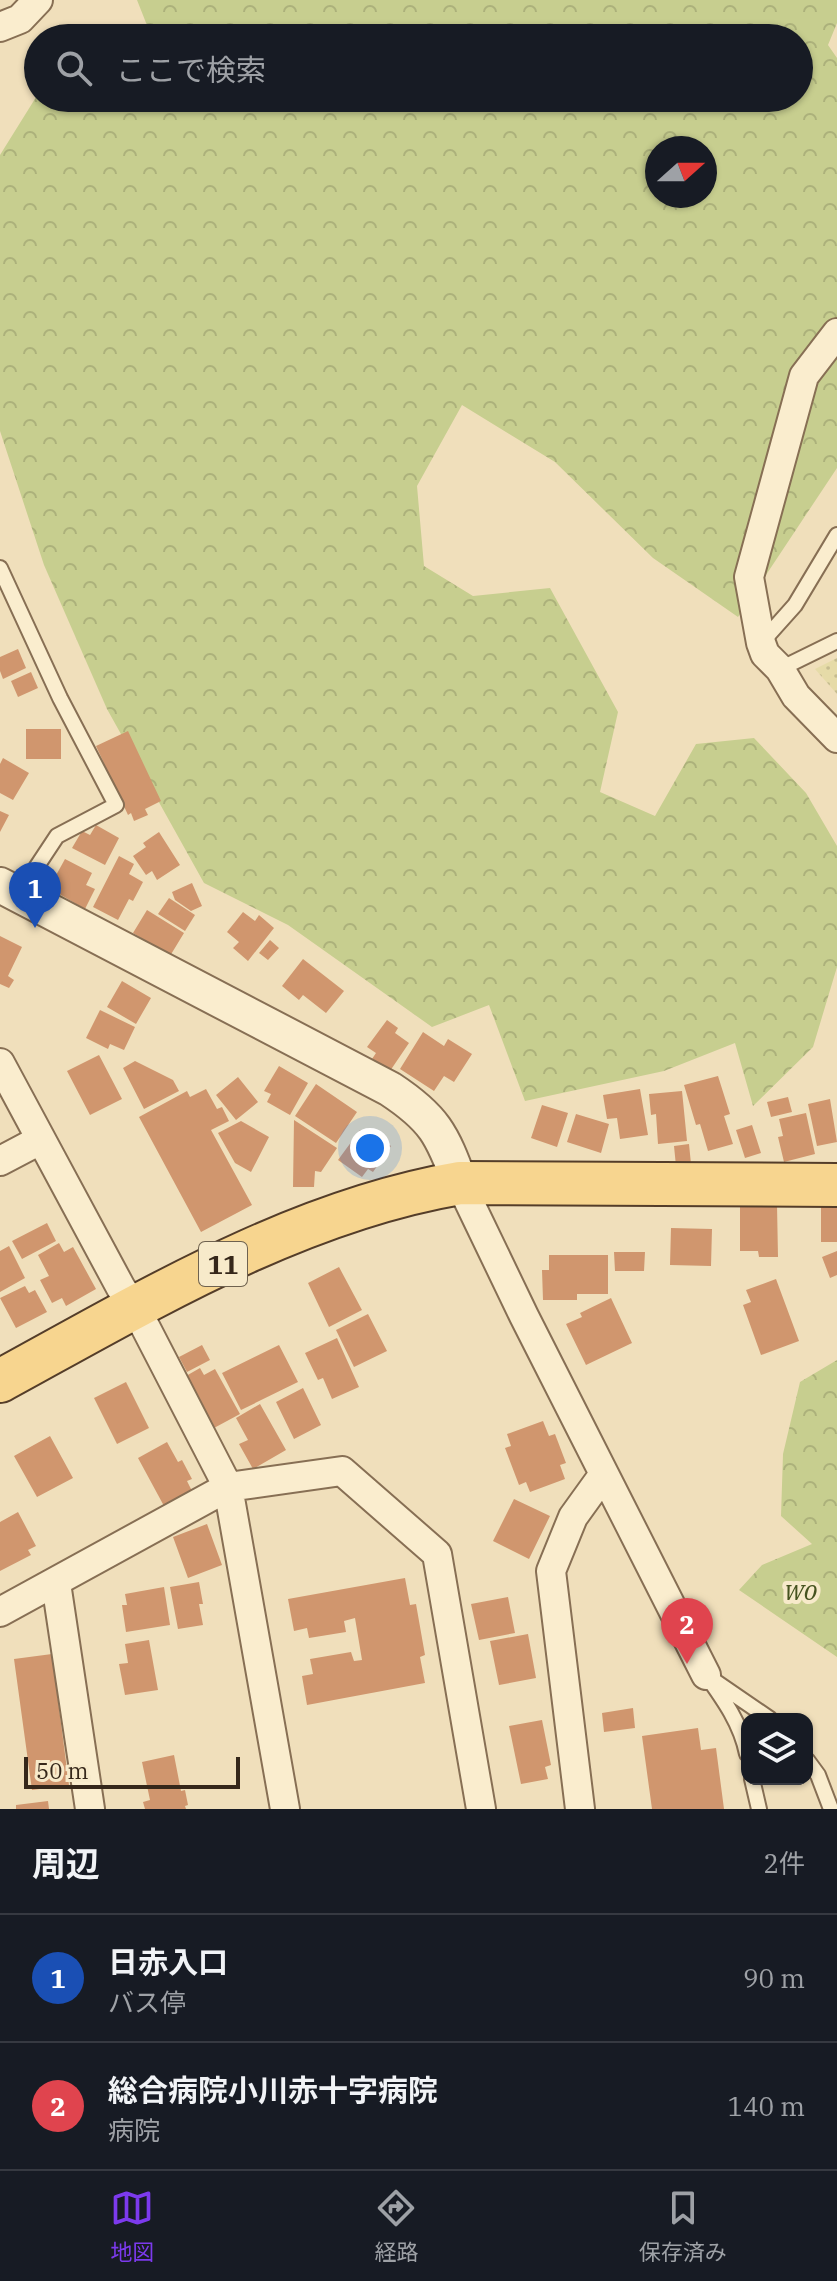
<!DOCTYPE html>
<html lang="ja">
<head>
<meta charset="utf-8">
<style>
  :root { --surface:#171b24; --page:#20242c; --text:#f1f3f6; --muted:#9ea1a6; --line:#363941; --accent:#7c3aed }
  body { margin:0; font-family:"IBM Plex Serif","Noto Sans JP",serif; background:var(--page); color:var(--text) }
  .controls { position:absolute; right:24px; bottom:24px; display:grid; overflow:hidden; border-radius:16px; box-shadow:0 2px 6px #0004 }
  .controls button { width:72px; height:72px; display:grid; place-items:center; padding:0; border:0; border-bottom:2px solid var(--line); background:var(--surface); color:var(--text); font:40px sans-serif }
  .compass { position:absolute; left:645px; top:136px; width:72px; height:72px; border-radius:50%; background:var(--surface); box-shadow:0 2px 6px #0004; rotate:69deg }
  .scale { position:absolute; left:24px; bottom:20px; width:216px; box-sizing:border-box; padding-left:8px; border:4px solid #35271a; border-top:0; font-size:22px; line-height:28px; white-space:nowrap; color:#35271a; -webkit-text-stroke:6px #f7eaca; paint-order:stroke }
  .you { position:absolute; left:370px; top:1148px; width:28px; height:28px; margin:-20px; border:6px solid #fff; border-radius:50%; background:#1a73e8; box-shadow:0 0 0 12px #1a73e833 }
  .badge { display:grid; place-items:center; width:52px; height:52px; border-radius:50%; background:var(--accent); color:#fff; font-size:26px; font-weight:700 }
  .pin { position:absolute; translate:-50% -66px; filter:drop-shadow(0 2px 4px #0008) }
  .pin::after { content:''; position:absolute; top:42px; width:28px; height:24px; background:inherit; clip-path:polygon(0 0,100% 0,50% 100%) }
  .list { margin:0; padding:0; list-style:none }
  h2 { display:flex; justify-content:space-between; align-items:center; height:104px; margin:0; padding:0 32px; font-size:34px }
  h2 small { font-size:26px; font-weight:400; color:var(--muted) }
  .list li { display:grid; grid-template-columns:52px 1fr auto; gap:24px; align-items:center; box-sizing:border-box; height:128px; padding:0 32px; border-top:2px solid var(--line) }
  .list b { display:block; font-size:30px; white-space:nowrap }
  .list p { margin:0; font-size:26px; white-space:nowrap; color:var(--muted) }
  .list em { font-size:26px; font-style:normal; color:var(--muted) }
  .icon { flex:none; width:44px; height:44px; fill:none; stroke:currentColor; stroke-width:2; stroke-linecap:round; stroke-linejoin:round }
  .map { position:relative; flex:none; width:837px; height:1809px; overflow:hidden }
  .search { position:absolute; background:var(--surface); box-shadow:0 2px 6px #0004; left:24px; right:24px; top:24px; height:88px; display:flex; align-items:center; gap:20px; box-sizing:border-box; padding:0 28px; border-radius:44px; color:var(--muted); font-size:30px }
  .sheet { height:360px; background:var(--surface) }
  nav { display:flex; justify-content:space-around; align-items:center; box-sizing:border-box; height:112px; border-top:2px solid var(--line); background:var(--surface); font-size:22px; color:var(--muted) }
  nav a { display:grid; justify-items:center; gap:4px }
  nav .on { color:var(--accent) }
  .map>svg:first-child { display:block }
</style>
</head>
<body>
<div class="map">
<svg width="837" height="1809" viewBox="0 0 837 1809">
  <defs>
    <pattern id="farmland-dots" width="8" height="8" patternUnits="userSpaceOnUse" patternTransform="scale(2)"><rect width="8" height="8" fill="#e6dba8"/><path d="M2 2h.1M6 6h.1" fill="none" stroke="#c6bc90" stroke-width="1.8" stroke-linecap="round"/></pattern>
    <pattern id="forest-crowns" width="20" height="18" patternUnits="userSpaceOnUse" patternTransform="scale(2)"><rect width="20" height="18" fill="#c7ce8f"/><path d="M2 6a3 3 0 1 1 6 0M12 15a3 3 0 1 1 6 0" fill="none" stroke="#acb17b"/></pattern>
  </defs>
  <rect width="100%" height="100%" fill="#f0dfbb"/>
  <!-- farmland -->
  <path fill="url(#farmland-dots)" d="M837,658v36l-22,-25z"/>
  <!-- forest -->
  <path fill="url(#forest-crowns)" fill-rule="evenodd" d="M137,0h700v23l-9,22 9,13v410l-99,149 -85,-59 -98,-96 -93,-57 -45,81 7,80 49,30 77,-8 68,124 -18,80 55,24 41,-72 58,-6 52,55 31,53v121l-24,80 -60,59 -18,-63 -71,28 -139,30 -36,-96 -57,22 -144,-102 -84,-42 -97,-174 -63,-144 -44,-134v-276l38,-61v4h761v-60h-647zM657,148h48v48h-48z
    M837,1360v297l-98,-67 23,-25 50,-21 -31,-28 2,-62 17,-72z"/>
  <!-- building -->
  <path fill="#d0966e" d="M18,649l8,19 -23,11 -3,-8v-14z
    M31,672l7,16 -20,9 -7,-16z
    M26,729h35v30h-35z
    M128,731l33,70 -16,8 3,6 -14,6 -3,-8 -3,2 -32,-69z
    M3,758l26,15 -16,27 -13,-7v-29z
    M0,811l9,4 -9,17z
    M96,825l23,13 -14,27 -33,-17 10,-17 8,4z
    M159,832l21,33 -23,15 -5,-9 -6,4 -13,-19 13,-9 -3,-4z
    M119,856l15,8 -5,10 14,8 -10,19 -4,-2 -11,21 -25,-13z
    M65,859l27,14 -6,12 9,4 -10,20 -36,-21z
    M192,883l10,23 -11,5 -16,-11 -3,-8z
    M169,898l26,17 -10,16 -27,-17z
    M147,910l37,23 -14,23 -37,-23z
    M243,912l12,9 4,-6 15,13 -26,33 -15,-13 6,-6 -12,-10z
    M0,936l22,11 -14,29 6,4 -5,8 -9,-4z
    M270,940l9,8 -11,12 -9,-7z
    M303,959l41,32 -18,22 -23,-18 -4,5 -17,-14z
    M122,981l29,17 -15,26 -29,-17z
    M100,1010l35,17 -11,23 -14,-6 -2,5 -22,-11z
    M387,1020l11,8 -3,5 14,10 -19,28 -18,-12 4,-6 -9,-6z
    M423,1032l21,14 4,-7 24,15 -18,28 -10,-6 -10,15 -34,-22z
    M99,1055l23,44 -32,16 -23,-44z
    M135,1061l38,19 6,11 -35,18 -21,-41z
    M279,1066l29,17 -18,32 -23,-13 4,-8 -7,-3z
    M718,1076l12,38 -6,2 9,28 -25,7 -8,-27 -4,1 -12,-40z
    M238,1077l20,25 -22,18 -20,-25z
    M316,1084l41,28 -21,31 -41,-27z
    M206,1089l11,20 5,-2 7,14 -18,9 41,75 -51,27 -62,-115 48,-26 3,6z
    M640,1089l8,46 -28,4 -3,-21 -10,1 -4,-24z
    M682,1091l5,50 -29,3 -2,-30 -5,1 -2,-21z
    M788,1097l4,15 -21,5 -4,-15z
    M830,1099l7,43 -20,4 -9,-42z
    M542,1105l26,8 -11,34 -26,-9z
    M806,1113l9,41 -31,8 -6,-25 5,-1 -4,-17z
    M576,1114l33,10 -8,29 -34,-11z
    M294,1120l43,28 -16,24 -6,-1 -1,16h-21z
    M241,1121l28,16 -18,35 -16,-9 -17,-30z
    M752,1125l9,28 -16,5 -9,-28z
    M360,1130l19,14 3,-5 9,7 -18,26 -5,-3 -6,8 -24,-17z
    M689,1144l2,20 -15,2 -2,-20z
    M777,1205l1,52h-19l-1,-6h-18v-45z
    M821,1205h16v37h-16z
    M47,1223l9,18 -34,18 -10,-18z
    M671,1228l41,1 -1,37 -41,-1z
    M59,1243l5,9 9,-5 23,42 -30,17 -4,-8 -10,5 -12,-23 9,-4 -11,-21z
    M9,1246l16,32 -25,14v-41z
    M837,1251v24l-7,3 -8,-21z
    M614,1252h31l-1,19h-29z
    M549,1255h59v39h-31v6h-34l-1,-30h7z
    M339,1267l23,43 -33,17 -21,-44z
    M776,1279l23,62 -38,14 -18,-50 8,-3 -5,-12z
    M25,1286l4,7 6,-3 12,22 -31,16 -16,-30z
    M611,1298l21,45 -46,22 -20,-41 16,-7 -2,-4z
    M368,1314l19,37 -33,16 -18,-37z
    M337,1338l22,49 -27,12 -9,-21 -5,2 -13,-27z
    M202,1345l8,15 -23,12 -8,-15z
    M279,1345l19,37 -57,28 -19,-37z
    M200,1368l4,7 11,-6 25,45 -26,14 -28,-52z
    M126,1382l23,46 -32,16 -23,-46z
    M303,1388l18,37 -27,14 -18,-37z
    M260,1404l26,46 -33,19 -14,-25 9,-4 -12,-22z
    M543,1421l6,15 6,-2 11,29 -6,2 5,14 -35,13 -4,-10 -7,3 -14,-37 6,-2 -4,-12z
    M50,1436l23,42 -36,19 -23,-41z
    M167,1442l11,20 4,-2 10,19 -5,2 5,10 -28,15 -26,-48z
    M514,1499l36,17 -21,43 -36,-18z
    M18,1512l18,34 -8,4 3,5 -31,16v-49z
    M207,1524l15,41 -34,13 -15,-41z
    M405,1578l5,27 6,-1 9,51 -5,2 5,26 -118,22 -5,-29 11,-2 -3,-15 41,-7 3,9 8,-1 -7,-42 -11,3 2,11 -37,6 -2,-10 -13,3 -6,-32z
    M199,1582l4,22h-4l4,21 -25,4 -8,-42z
    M164,1587l6,38 -44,7 -4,-27h5l-2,-11z
    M508,1597l7,36 -36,7 -8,-36z
    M528,1634l8,44 -37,7 -9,-44z
    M149,1640l9,50 -33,5 -6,-31 9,-1 -3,-19z
    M52,1654l17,131 -37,5 -18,-131z
    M633,1708l2,20 -31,4 -2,-19z
    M542,1720l9,45 -6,2 3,12 -27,5 -12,-58z
    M698,1728l3,22 15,-2 8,61h-72l-10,-73z
    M174,1755l7,36 4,-1 3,15 -3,1 1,3h-41l-2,-7 7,-2 -8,-38z
    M48,1801l1,8h-33v-4z"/>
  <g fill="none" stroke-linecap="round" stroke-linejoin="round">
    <defs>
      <path id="service" d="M0,568l60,130 56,107 -59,31 -39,59
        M761,643l34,-38 42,-70
        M780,669l57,-28
        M706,1675c18,25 35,49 41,79
        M716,1682l54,37
        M807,1760l11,15 13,34
        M752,1779l7,30"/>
      <path id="minor" d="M0,27l20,-8 18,-19
        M837,333l-33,43 -55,201 12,66 4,11 15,15 16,27 41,42
        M0,1063l121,225 14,19 93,180 57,322
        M0,1161l40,-21
        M460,1183l64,133 182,359
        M56,1583l34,226
        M0,1612l228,-125 114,-16 95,83 44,255
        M580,1809l-29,-238 22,-54 31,-43"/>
      <path id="tertiary" d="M0,885l390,204c44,29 52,45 70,94"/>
      <path id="primary" d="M0,1381c145,-79 295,-170 460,-198l377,2"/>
    </defs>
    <!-- service casing -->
    <use href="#service" stroke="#876f54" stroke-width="18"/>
    <!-- minor casing -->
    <use href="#minor" stroke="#876f54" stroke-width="32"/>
    <!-- tertiary casing -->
    <use href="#tertiary" stroke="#876f54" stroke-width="38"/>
    <!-- primary casing -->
    <use href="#primary" stroke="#543d29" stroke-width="46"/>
    <!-- service -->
    <use href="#service" stroke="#faedce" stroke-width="14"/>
    <!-- minor -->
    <use href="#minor" stroke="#faedce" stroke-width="28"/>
    <!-- tertiary -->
    <use href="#tertiary" stroke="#faedce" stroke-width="34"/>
    <!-- primary -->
    <use href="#primary" stroke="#f7d58f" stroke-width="42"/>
  </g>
  <g text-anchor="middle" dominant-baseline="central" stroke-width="8" stroke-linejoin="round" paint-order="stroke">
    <!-- shield labels -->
    <rect fill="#f7eaca" stroke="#6f624f" stroke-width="2" x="199" y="1242" width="48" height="44" rx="6"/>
    <g font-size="26" font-weight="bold" fill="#35271a">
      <text x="223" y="1264">11</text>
    </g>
    <!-- park labels -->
    <g font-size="28" font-style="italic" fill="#46531f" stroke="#f7eaca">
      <text x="801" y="1589">wo</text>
    </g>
  </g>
</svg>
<div class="controls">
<button><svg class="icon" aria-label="layers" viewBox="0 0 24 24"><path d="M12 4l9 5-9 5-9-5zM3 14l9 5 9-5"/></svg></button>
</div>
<svg class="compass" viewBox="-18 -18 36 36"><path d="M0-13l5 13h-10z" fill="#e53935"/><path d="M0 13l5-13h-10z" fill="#9ea1a6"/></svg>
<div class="scale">50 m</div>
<div class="you"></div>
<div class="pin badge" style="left:35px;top:928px;background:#1a4fb4">1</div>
<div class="pin badge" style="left:687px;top:1664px;background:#e0444e">2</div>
<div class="search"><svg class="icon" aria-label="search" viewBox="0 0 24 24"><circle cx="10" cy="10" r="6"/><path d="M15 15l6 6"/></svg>ここで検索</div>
</div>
<section class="sheet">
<h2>周辺<small>2件</small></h2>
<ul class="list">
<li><span class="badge" style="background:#1a4fb4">1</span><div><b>日赤入口</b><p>バス停</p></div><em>90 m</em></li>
<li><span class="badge" style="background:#e0444e">2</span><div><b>総合病院小川赤十字病院</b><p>病院</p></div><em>140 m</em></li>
</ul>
</section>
<nav>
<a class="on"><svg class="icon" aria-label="map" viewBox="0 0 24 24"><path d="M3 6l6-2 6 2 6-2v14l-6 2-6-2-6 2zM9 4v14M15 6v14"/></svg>地図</a>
<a><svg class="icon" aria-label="directions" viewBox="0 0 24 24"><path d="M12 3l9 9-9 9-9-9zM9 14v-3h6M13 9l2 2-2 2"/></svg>経路</a>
<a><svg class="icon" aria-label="saved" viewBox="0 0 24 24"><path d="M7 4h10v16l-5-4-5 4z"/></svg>保存済み</a>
</nav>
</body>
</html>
